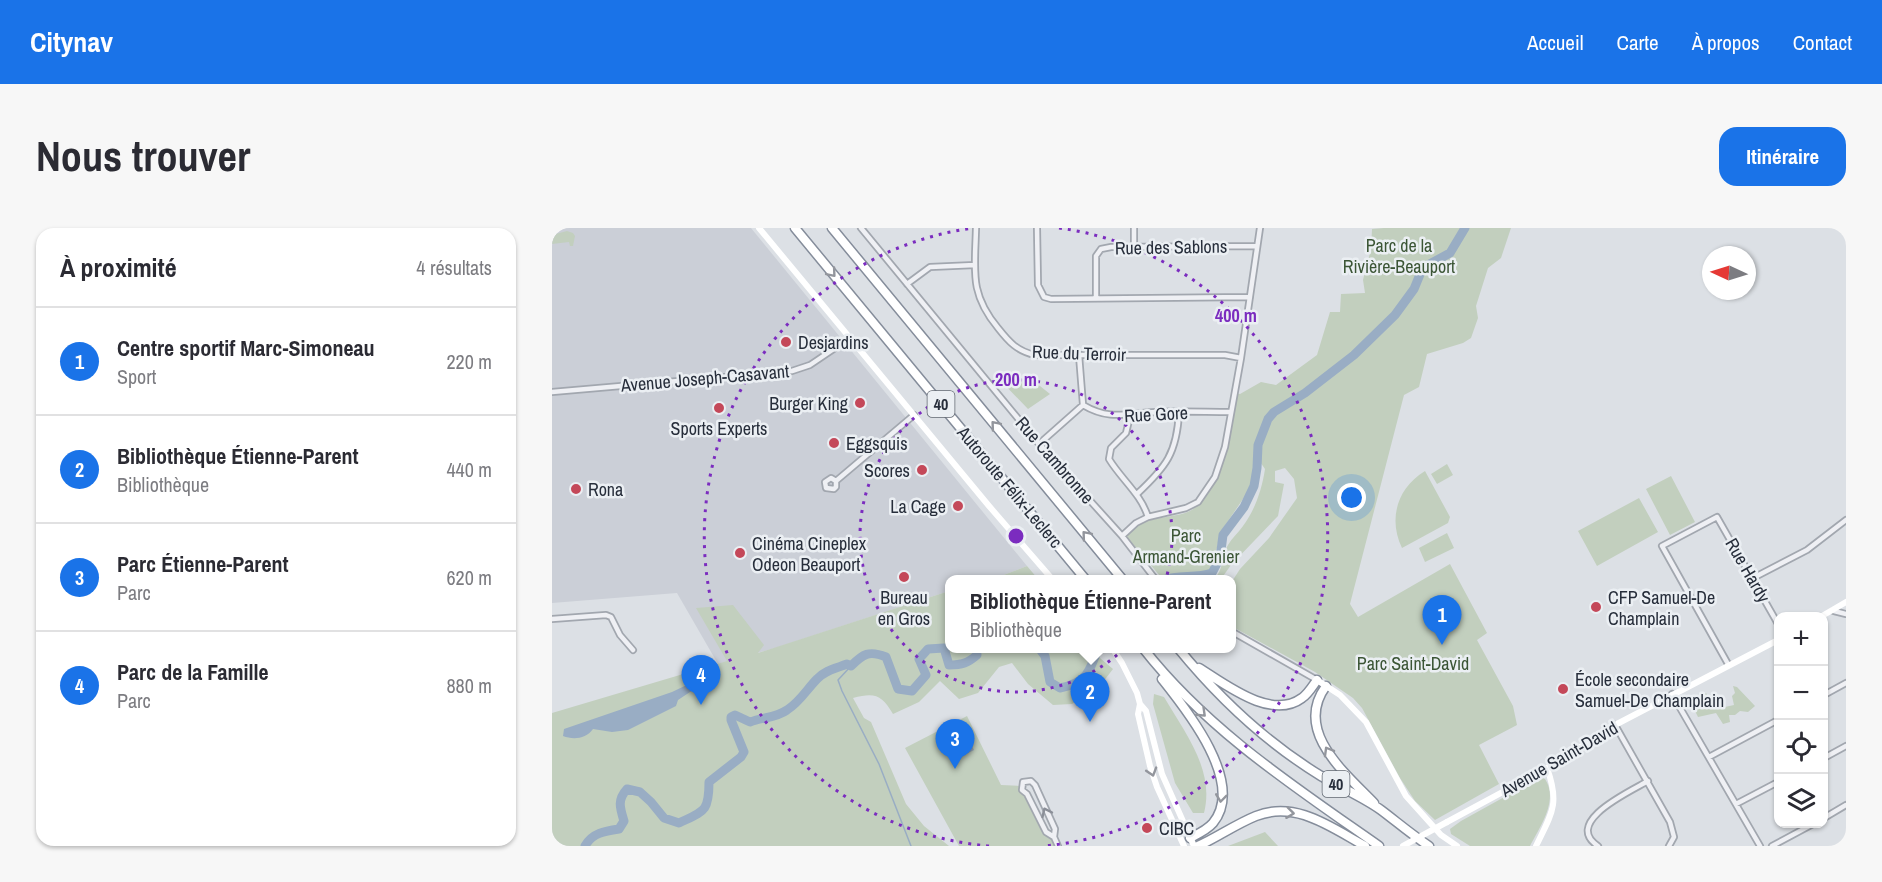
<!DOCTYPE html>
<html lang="fr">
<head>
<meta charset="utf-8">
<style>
  :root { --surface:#fff; --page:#f7f7f7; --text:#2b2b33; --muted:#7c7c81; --line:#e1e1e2; --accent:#1a73e8 }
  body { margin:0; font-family:"Archivo Narrow",sans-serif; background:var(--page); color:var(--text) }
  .controls { position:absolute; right:18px; bottom:18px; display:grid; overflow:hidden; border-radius:12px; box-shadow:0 2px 4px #0004 }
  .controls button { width:54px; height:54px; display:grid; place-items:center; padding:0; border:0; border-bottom:2px solid var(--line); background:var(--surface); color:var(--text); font:30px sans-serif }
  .compass { position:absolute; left:1150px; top:18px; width:54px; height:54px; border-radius:50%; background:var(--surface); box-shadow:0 2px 4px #0004; rotate:274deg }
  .you { position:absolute; left:800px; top:270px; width:21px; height:21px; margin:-15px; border:4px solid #fff; border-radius:50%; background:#1a73e8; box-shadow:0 0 0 9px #1a73e833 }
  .badge { display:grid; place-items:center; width:39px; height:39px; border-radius:50%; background:var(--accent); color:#fff; font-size:20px; font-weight:700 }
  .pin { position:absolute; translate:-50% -50px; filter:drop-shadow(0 2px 3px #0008) }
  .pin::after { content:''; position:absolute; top:32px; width:21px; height:18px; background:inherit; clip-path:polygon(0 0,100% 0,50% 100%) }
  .popup { position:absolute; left:393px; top:347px; width:291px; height:78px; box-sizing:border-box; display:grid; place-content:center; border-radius:12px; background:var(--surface); filter:drop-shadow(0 2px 4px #0005); font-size:20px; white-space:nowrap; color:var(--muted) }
  .popup b { font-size:22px; color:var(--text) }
  .popup::after { content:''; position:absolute; left:50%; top:100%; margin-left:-12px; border:12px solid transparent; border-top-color:var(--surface) }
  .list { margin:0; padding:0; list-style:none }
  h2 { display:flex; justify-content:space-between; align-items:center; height:78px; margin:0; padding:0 24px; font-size:26px }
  h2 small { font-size:20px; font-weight:400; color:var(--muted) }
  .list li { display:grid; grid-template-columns:39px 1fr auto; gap:18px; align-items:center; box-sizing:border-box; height:108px; padding:0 24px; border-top:2px solid var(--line) }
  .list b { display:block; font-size:22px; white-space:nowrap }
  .list p { margin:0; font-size:20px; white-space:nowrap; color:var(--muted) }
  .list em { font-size:20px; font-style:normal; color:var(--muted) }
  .icon { flex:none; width:33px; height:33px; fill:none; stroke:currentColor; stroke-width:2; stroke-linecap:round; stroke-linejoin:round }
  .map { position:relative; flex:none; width:1294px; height:618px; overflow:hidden; border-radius:18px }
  header { display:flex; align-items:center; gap:36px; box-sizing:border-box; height:84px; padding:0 30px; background:var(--accent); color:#fff }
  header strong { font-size:28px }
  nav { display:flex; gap:33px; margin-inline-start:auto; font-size:21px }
  .intro { display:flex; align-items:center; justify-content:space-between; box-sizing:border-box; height:144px; padding:0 36px }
  h1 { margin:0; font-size:42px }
  .button { padding:15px 27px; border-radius:18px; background:var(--accent); color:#fff; font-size:21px; font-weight:700 }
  main { display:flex; gap:36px; padding:0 36px }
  aside { flex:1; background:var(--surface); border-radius:18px; box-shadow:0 2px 4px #0004 }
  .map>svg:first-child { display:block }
</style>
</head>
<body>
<header>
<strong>Citynav</strong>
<nav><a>Accueil</a><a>Carte</a><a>À propos</a><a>Contact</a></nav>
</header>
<div class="intro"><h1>Nous trouver</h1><a class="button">Itinéraire</a></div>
<main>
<aside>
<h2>À proximité<small>4 résultats</small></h2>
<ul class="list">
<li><span class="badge">1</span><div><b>Centre sportif Marc-Simoneau</b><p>Sport</p></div><em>220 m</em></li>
<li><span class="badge">2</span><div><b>Bibliothèque Étienne-Parent</b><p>Bibliothèque</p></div><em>440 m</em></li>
<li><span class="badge">3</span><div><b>Parc Étienne-Parent</b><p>Parc</p></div><em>620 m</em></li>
<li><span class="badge">4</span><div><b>Parc de la Famille</b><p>Parc</p></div><em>880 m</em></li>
</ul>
</aside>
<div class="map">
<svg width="1294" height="618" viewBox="0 0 1294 618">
  <rect width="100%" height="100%" fill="#dce0e5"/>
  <!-- built -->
  <path fill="#cbcfd7" d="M0,0h199l276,338 -34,13 -44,1v11l-174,57 -57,16 -41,-71 -125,10z"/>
  <!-- green -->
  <path fill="#c2cfbe" d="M832,0h127l-10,30 -13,10 -12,38 2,12 -7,20 -8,5 -36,11 -8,33 -15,8 -54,209 8,13 92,-53 37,69 -10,7 36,66 4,19 -38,20 20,39 -64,36 -20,-19 -15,-23 -38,-70 -9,-10 -38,-26 -84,-46v-43l9,-14 29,-31 28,-40 -3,-19 -9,-11 -10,3v11l9,2 -6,32 -47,49 -10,14h-7c10,-9 7,-22 14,-34 4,-7 10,-12 15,-19 12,-16 19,-37 22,-57l-7,-10 -3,1 -4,27 -31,46 -6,29 -3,6 -5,4 -13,4h-33l-34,-40c4,-3 9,-9 14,-12 11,-6 32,-7 45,-11 39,-13 43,-85 50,-120l5,1 21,-12 15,3 41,-30 13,-43h10l1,-18 24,-1 -2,-13 8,-31 1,-20z
    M15,3l6,2 2,3 -2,10h-3l-1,-4 -17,2v-9z
    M457,146l31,12 10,8 -22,15 -29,-30z
    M895,236l6,11 -16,9 -6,-10z
    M873,243l25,46 -2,6 -46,25c-14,-29 -5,-60 23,-77z
    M1119,248l24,46 -25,13 -24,-46z
    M1087,270l19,34 -61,34 -19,-35z
    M895,305l7,15 -29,14 -6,-14z
    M475,338l11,13h-45z
    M397,363v57l143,1 2,4 19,16 -10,13 -31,22 -19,1 -25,-21 -16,-21 -13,4 -21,26 -19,6 -19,-18 -21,21 -26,12c-11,-19 -18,-22 -40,-16l11,20 7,4 35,82 18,22 25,20h-397v-133l175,-52 -31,-53 37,-3 31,40 -6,8z
    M1181,458l4,1 18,19 -7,6 -8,-1 -5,4h-6l1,7 -7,2 -7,-11 -18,4 -4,-8 8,-5 -4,-9 8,-2 8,13 7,-3 4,4 9,-2 -2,-9 3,-3z
    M602,466l10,3c21,36 51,73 40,116h-11l-18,-30 -22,-79z
    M415,488l34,69 20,1 25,46 8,5 4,9h-99l-54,-98z
    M990,550l3,1c14,21 -5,48 -15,67h-60l-19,-12 -1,-5 11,-8 76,-42z
    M713,604l13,14h-50z"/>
  <!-- water -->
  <path fill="#99adc4" d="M141,454l6,4 -21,14 -2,6 -48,24 -16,2 -19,-3c-7,10 -20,11 -30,7l1,-7 108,-37z
    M413,505l9,17 -21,11 -5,-9 10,-5 -4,-9z"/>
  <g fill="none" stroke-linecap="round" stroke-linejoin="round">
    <!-- stream -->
    <path stroke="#99adc4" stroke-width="1.5" d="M299,438l-13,14 4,11 37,73 32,82"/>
    <!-- river -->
    <path stroke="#99adc4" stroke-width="9" d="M611,352c17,-6 32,-1 49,-7l8,-15 3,-23 21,-28 10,-21 3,-18 1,-23 10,-26 6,-7 31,-19 49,-38 41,-40 19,-26 7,-17 5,-6 24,-13 15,-25
      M487,420l6,8 5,26 10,6c26,-5 30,-16 38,-40
      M33,618c7,-13 20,-15 34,-17l5,-8c-4,-13 -7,-21 3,-32l13,3 11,10 13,16 15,5c25,-12 30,-11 30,-41l32,-25 3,-5 -13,-32v-3l4,-2 15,7c13,-5 26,-4 37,-12 13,-8 20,-21 30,-31 8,-9 20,-11 30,-15l4,2c12,-12 18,-16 35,-9l12,32 14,2 14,-16 -7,-16 9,-10 16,-1 5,17c13,0 19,-2 28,-10l-1,-7"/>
    <defs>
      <path id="street" d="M309,0l178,216 83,92 34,44
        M424,0c-1,43 -7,65 22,100 11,14 19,23 37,27h190l16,3
        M485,0l1,57 6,12 7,2 199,-2
        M582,19v-19
        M355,56l23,-17 45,-2
        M544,70v-42l5,-7 10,-2 146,-1
        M0,164l240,-21 18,-6 40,-27
        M531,177c27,16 44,8 73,7 25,-1 50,0 75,0
        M578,188l-4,17 -15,15 -2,11c12,20 32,35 39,58
        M487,216l44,-39 -4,-50
        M284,253l-5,-3 -6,4 1,6 8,1 2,-2v-6l78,-66
        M585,266c29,-27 40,-41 42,-82
        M570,308l14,-13 12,-6 38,-9 12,-6 17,-25 10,-30 16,-89 19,-130
        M1201,350l54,-28 39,-30
        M1282,383l12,3
        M0,391l54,-4 5,2 9,18 13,15
        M679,403l86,49
        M1176,436l-66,-118 55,-29 61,107
        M1120,466l88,152
        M1272,467l22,-12
        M1063,497l55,97 4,15 -5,9
        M1157,529l69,-37
        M1272,530l22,-12
        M1184,576l42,-22
        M1272,590l22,-13
        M502,609l1,-8 -20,-44 -4,-4 -8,1 -1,8 5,4 19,38 8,5 4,9
        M1046,618c-36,-24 33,-55 50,-65
        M1220,618l41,-22"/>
      <path id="highway" d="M243,0l291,352
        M280,0l291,352
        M591,420c64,82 152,139 236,198
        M626,420c40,49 89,95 143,128 20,12 42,21 60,34 16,12 31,25 48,36
        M647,440c26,16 72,53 103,30 6,-4 10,-11 15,-18
        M610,451c24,30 84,104 51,144 -6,7 -15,11 -23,15
        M774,458c-33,45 19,87 48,117
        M646,618c20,-9 38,-22 58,-30 40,-16 76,12 109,30"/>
    </defs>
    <!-- street casing -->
    <use href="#street" stroke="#a2a7af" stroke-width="8"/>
    <!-- highway casing -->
    <use href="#highway" stroke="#858d9b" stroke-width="11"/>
    <!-- street -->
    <use href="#street" stroke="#eff0f4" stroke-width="4.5"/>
    <!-- secondary -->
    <path stroke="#fff" stroke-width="6" d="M207,0l230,278 64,74
      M1270,388l24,-14
      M560,420l10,15 15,30 3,11 -2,10 12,52 7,21 27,59
      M765,452l23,15 26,27 40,74 35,39 16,11
      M588,476l6,7 16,63 32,72
      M895,594l100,-54 68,-43 163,-85
      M984,618c16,-33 24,-42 11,-78"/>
    <!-- highway -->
    <use href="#highway" stroke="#fff" stroke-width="8"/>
    <!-- secondary-bridge -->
    <path stroke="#fff" stroke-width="6" d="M851,618l44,-24"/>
  </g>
  <!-- one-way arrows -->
  <defs><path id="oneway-chevron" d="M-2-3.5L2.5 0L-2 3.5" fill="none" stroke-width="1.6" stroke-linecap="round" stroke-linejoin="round" transform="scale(1.5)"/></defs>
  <g stroke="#93969d">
    <use href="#oneway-chevron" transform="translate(280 45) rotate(50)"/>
    <use href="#oneway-chevron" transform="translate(443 197) rotate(-130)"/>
    <use href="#oneway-chevron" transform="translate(534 307) rotate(-130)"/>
    <use href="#oneway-chevron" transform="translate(650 485) rotate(44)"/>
    <use href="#oneway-chevron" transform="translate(776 523) rotate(-120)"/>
    <use href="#oneway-chevron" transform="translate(600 544) rotate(73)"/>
    <use href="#oneway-chevron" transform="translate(669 570) rotate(97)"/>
    <use href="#oneway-chevron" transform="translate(738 585) rotate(7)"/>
  </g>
  <use stroke="#8b8f98" href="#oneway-chevron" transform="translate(494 584) rotate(-115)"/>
  <!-- distance rings -->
  <g fill="none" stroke="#7b2cbf" stroke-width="3" stroke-dasharray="3 6">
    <circle cx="464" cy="308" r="156"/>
    <path d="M437 618A311 311 0 0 1 421 0M507 0A311 311 0 0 1 491 618"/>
  </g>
  <!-- markers -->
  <g fill="#c44859" stroke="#ebeff3" stroke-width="2">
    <circle cx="234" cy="114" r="6"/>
    <circle cx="308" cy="175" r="6"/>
    <circle cx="167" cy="180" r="6"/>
    <circle cx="282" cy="215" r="6"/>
    <circle cx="370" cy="242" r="6"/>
    <circle cx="24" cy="261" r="6"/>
    <circle cx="406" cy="278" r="6"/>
    <circle cx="188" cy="325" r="6"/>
    <circle cx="352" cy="349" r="6"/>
    <circle cx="1044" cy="379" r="6"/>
    <circle cx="1011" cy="461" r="6"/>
    <circle cx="595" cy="600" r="6"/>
  </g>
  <g text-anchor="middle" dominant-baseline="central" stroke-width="5" stroke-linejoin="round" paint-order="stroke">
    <!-- shield labels -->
    <g fill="#ebeff3" stroke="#626872" stroke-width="1.5">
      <rect x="375.5" y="163" width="27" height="26" rx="4.5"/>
      <rect x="770.5" y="543" width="27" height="26" rx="4.5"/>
    </g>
    <g font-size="16" font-weight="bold" fill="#272e3b">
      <text x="389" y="176">40</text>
      <text x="784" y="556">40</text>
    </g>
    <!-- park labels -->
    <g font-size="18" fill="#3b5535" stroke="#ebeff3">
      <text x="847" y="17">Parc de la<tspan x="847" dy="21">Rivière-Beauport</tspan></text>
      <text x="634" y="307">Parc<tspan x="634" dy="21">Armand-Grenier</tspan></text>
      <text x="861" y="435">Parc Saint-David</text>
    </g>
    <!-- street labels -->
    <g font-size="18" fill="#272e3b" stroke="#ebeff3">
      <text transform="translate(619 19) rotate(-1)">Rue des Sablons</text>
      <text transform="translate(527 125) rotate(2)">Rue du Terroir</text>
      <text transform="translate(153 150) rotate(-5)">Avenue Joseph-Casavant</text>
      <text transform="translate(604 186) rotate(-3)">Rue Gore</text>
      <text transform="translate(503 232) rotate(49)">Rue Cambronne</text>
      <text transform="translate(458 259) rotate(50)">Autoroute Félix-Leclerc</text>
      <text transform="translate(1196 342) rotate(60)">Rue Hardy</text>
      <text transform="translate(1007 531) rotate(-30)">Avenue Saint-David</text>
    </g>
    <!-- poi labels -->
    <g font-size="18" fill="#272e3b" stroke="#ebeff3" text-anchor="start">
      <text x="246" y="114">Desjardins</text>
      <text x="296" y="175" text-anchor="end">Burger King</text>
      <text x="167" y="200" text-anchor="middle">Sports Experts</text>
      <text x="294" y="215">Eggsquis</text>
      <text x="358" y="242" text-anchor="end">Scores</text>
      <text x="36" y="261">Rona</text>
      <text x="394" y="278" text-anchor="end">La Cage</text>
      <text x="200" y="315">Cinéma Cineplex<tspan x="200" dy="21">Odeon Beauport</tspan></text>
      <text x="352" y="369" text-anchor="middle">Bureau<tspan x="352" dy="21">en Gros</tspan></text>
      <text x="1056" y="369">CFP Samuel-De<tspan x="1056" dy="21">Champlain</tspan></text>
      <text x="1023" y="451">École secondaire<tspan x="1023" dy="21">Samuel-De Champlain</tspan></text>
      <text x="607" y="600">CIBC</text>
    </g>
  </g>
  <circle cx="464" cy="308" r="9" fill="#7b2cbf" stroke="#ebeff3" stroke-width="3"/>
  <g font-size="18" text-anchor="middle" font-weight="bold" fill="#7b2cbf" stroke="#ebeff3" stroke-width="5" stroke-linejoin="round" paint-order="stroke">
    <text x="684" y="94">400 m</text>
    <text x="464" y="158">200 m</text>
  </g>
</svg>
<div class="controls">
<button>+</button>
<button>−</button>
<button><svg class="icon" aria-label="locate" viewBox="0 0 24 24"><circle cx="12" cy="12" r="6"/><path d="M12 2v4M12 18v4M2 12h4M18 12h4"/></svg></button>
<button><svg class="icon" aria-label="layers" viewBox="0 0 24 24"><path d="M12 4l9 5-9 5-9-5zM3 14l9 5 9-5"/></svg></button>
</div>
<svg class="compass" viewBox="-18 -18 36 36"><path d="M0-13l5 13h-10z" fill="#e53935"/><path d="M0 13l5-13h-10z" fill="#7c7c81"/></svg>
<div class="you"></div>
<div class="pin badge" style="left:890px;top:417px">1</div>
<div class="pin badge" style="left:538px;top:494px">2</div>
<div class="popup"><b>Bibliothèque Étienne-Parent</b>Bibliothèque</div>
<div class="pin badge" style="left:403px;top:541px">3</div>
<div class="pin badge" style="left:149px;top:477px">4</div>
</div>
</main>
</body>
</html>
